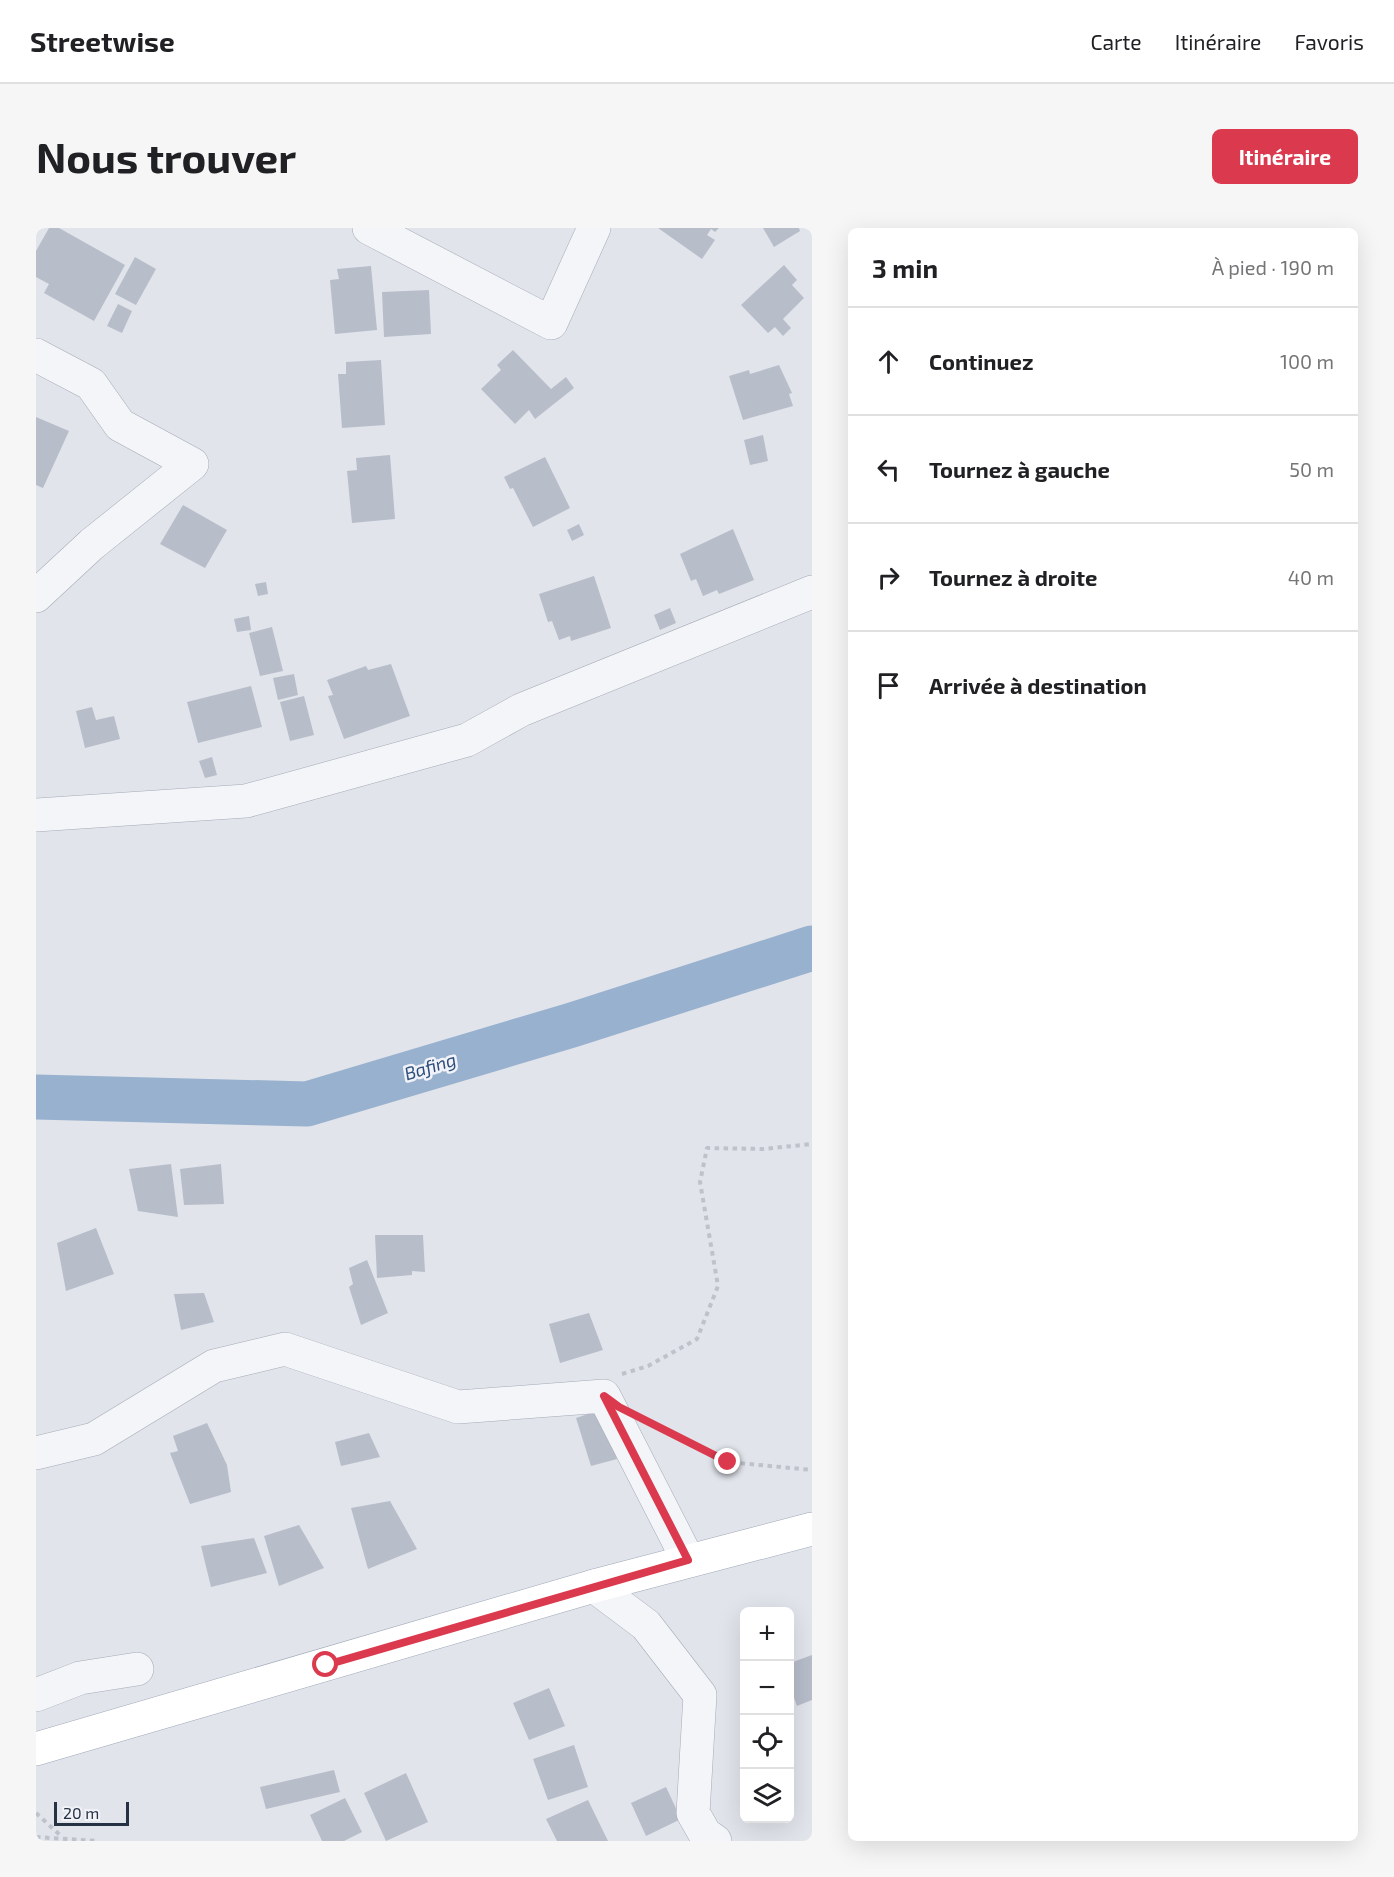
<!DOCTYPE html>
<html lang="fr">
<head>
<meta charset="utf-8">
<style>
  :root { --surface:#fff; --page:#f6f6f6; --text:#202124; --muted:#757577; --line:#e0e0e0; --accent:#db3a4e }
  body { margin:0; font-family:"Exo 2",sans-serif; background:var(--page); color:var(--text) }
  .controls { position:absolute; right:18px; bottom:18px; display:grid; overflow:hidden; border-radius:9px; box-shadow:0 6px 24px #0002 }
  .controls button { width:54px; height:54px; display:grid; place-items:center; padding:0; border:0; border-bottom:2px solid var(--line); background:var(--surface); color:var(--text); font:30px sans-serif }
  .scale { position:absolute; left:18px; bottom:15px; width:75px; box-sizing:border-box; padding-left:6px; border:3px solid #273144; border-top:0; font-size:16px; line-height:21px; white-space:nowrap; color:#273144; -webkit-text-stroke:4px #f1f3f8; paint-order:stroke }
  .stop { position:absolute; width:18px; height:18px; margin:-14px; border:4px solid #db3a4e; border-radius:50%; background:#fff }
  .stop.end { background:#db3a4e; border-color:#fff; box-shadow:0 2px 6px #0008 }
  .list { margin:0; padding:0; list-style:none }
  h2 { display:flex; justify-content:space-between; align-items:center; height:78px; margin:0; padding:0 24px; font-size:26px }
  h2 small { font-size:20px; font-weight:400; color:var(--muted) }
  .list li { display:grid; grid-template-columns:39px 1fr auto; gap:18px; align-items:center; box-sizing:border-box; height:108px; padding:0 24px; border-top:2px solid var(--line) }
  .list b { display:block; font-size:22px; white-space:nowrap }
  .list em { font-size:20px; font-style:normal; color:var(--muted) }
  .icon { flex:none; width:33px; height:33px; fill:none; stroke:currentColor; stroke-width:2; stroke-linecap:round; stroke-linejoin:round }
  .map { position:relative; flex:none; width:776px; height:1613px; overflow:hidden; border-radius:9px }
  header { display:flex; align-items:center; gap:36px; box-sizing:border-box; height:84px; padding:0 30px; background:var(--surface); border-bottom:2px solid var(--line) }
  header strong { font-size:28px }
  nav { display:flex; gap:33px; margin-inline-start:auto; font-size:21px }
  .intro { display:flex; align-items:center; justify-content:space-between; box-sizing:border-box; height:144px; padding:0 36px }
  h1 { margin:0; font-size:42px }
  .button { padding:15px 27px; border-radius:9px; background:var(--accent); color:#fff; font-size:21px; font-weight:700 }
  main { display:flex; gap:36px; padding:0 36px }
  aside { flex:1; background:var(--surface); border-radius:9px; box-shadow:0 6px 24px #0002 }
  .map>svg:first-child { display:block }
</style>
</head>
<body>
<header>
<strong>Streetwise</strong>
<nav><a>Carte</a><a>Itinéraire</a><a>Favoris</a></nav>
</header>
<div class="intro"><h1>Nous trouver</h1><a class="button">Itinéraire</a></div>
<main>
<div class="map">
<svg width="776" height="1613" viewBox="0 0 776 1613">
  <rect width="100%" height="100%" fill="#e1e4eb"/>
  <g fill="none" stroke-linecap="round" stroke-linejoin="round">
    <!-- river -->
    <path stroke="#98b1ce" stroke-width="45" d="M0,869l271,7 265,-79 240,-77"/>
  </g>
  <!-- building -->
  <path fill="#b7bdc9" d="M13,0h10l66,37 -31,56 -50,-28 5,-9 -13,-7v-26z
    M622,0h61l-4,4 -4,-3 -4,6 8,5 -13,19z
    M727,0h36l1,3 -26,16z
    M99,29l21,12 -20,36 -21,-11z
    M748,37l13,15 -5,5 12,13 -21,21 8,9 -8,8 -8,-9 -7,6 -27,-28z
    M335,38l6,64 -42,4 -5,-54 9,-1 -2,-10z
    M393,62l2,44 -47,3 -2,-45z
    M82,76l14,7 -10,22 -15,-7z
    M477,122l38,39 15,-12 8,11 -39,31 -6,-9 -14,14 -34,-35 20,-19 -4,-5z
    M345,132l4,65 -43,3 -4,-54h8v-12z
    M743,137l13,28 -3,1 4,12 -50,14 -14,-44 20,-6 1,4z
    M0,189l33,14 -26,57 -7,-3z
    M727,207l5,26 -18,4 -6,-25z
    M354,227l5,64 -43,4 -5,-52 10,-1 -1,-12z
    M509,229l25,51 -37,19 -20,-39 -3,1 -6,-12z
    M147,277l44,25 -22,38 -45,-24z
    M543,296l5,11 -12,6 -5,-11z
    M697,301l21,51 -35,14 -2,-4 -14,6 -7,-17 -5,2 -11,-27z
    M558,348l17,52 -40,13 -1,-5 -11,4 -7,-19 -4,1 -9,-28z
    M230,354l2,12 -10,2 -3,-12z
    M634,380l6,15 -16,7 -6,-15z
    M213,388l2,14 -14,2 -3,-13z
    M236,399l11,44 -23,5 -11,-43z
    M355,436l19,52 -66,23 -16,-43 5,-1 -6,-15 39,-14 2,4z
    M258,446l4,21 -20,5 -5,-22z
    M215,458l11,41 -64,16 -11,-41z
    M268,468l10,39 -24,6 -10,-39z
    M56,479l4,13 18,-4 6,23 -35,9 -9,-37z
    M176,529l5,18 -12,3 -6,-17z
    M135,936l7,53 -40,-6 -9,-42z
    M185,936l3,40 -40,1 -4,-36z
    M60,1000l18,46 -48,17 -9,-48z
    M339,1007h48l2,37 -13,-1v4l-35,3z
    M331,1032l21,53 -27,12 -12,-38 4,-3 -4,-16z
    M168,1065l10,29 -33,8 -7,-36z
    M553,1085l14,37 -43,13 -11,-39z
    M564,1182l17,49 -26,7 -15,-48z
    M171,1195l20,42 4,27 -41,12 -20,-51 8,-2 -5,-15z
    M333,1205l11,24 -39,9 -6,-24z
    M354,1273l27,48 -49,20 -17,-61z
    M263,1297l25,43 -45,18 -15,-50z
    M218,1310l13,35 -56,14 -10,-41z
    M776,1427v45l-15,6 -7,-19v-24z
    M513,1460l16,38 -36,14 -16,-37z
    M538,1517l14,42 -40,13 -15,-41z
    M298,1542l6,22 -74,17 -6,-22z
    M370,1545l22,49 -42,19 -22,-48z
    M630,1559l15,32 -35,17 -15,-33z
    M309,1570l17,34 -18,9h-22l-12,-26z
    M552,1572l20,41h-51l-11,-22z"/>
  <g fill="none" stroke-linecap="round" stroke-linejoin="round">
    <defs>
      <path id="minor" d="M333,0l182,95 43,-95
        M0,127l55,29 29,41 72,39 -100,80 -56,52
        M0,587l210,-14 221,-61 54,-30 291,-118
        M0,1225l58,-14 120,-73 71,-17 173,58 146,-11 84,164
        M558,1358l52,39 54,70 -7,118 12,21 10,7
        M0,1467l44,-17 57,-9"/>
      <path id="major" d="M0,1521l558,-163 218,-57"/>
    </defs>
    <!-- minor casing -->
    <use href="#minor" stroke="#a5abb6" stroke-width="34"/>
    <!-- major casing -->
    <use href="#major" stroke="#9fa8b8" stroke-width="34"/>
    <!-- path -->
    <path stroke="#bfc2ca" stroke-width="4" stroke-dasharray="4.5 4.5" stroke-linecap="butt" d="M586,1146l26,-8 49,-27 21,-53 -18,-104 7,-34 56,1 49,-5
      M615,1195l77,39 84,8
      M0,1585l25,23
      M0,1609l61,4"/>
    <!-- minor -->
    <use href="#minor" stroke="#f4f5f9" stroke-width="33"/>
    <!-- major -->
    <use href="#major" stroke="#fff" stroke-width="33"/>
  </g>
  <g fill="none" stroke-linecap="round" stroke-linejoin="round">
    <!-- route -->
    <path stroke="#db3a4e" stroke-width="8" d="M290,1437l362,-105 -84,-164 15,11 109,55"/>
  </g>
  <g text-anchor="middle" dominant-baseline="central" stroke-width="5" stroke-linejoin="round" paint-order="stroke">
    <!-- water labels -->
    <g font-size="18" font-style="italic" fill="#2d4e7c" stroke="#f1f3f8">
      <text transform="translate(394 838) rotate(-17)">Bafing</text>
    </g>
  </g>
</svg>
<div class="controls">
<button>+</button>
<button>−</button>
<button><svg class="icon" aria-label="locate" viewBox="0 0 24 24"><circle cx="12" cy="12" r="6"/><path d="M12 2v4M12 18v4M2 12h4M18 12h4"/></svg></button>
<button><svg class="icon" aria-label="layers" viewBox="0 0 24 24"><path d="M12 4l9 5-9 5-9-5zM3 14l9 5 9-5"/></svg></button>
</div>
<div class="scale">20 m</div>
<div class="stop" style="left:290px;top:1437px"></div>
<div class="stop end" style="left:692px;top:1234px"></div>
</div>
<aside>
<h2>3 min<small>À pied · 190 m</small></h2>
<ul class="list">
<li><svg class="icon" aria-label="ahead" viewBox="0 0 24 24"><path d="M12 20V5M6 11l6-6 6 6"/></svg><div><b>Continuez</b></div><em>100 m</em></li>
<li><svg class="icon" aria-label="left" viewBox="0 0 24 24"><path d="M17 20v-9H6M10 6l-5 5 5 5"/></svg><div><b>Tournez à gauche</b></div><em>50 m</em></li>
<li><svg class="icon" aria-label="right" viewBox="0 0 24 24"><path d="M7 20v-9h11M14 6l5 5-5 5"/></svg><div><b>Tournez à droite</b></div><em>40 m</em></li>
<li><svg class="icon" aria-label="arrive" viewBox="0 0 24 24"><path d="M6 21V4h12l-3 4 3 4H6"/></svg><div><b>Arrivée à destination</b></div></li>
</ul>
</aside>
</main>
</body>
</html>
